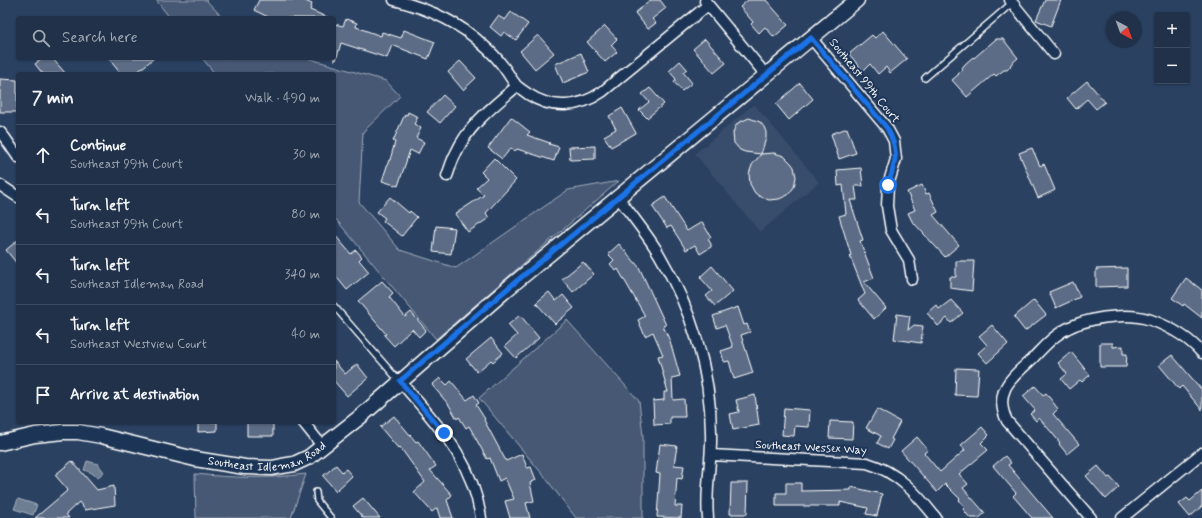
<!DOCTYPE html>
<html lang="en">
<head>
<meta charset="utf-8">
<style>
  :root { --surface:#203149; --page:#283950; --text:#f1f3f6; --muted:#a2a9b4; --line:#3d4c61 }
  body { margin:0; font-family:Mynerve,sans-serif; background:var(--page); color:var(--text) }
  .controls { position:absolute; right:12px; top:12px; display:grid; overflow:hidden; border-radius:4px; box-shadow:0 1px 3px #0004 }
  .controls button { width:36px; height:36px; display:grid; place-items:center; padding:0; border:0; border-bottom:1px solid var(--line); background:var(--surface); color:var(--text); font:20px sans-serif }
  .compass { position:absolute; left:1106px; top:12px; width:36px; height:36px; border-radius:50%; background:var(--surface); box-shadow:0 1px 3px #0004; rotate:139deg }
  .stop { position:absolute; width:12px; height:12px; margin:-9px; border:3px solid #1a73e8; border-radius:50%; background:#fff }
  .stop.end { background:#1a73e8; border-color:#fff; box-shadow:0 1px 4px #0008 }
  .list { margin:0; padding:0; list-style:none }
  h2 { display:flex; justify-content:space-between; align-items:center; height:52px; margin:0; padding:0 16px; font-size:17px }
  h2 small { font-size:13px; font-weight:400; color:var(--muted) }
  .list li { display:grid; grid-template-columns:26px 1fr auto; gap:12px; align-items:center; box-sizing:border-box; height:60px; padding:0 16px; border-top:1px solid var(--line) }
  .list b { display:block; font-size:15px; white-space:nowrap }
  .list p { margin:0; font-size:13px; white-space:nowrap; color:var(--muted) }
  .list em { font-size:13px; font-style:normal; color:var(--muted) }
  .icon { flex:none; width:22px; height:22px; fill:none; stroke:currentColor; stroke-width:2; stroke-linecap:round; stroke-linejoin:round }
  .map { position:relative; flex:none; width:1202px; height:518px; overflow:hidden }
  .search { position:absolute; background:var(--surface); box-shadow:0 1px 3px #0004; left:16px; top:16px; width:320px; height:44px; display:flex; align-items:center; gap:10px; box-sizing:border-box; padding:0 14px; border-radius:4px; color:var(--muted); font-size:15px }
  .panel { position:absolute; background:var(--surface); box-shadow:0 1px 3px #0004; left:16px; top:72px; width:320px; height:352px; border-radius:4px }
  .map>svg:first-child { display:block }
</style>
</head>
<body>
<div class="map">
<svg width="1202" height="518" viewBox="0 0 1202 518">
  <rect width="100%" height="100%" fill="#2a4161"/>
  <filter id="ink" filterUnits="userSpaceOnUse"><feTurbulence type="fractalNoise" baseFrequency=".025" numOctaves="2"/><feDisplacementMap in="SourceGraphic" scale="8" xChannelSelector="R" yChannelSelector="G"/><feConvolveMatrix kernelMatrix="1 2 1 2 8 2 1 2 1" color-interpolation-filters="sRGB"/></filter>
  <g filter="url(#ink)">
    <!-- built -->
    <path fill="#394e6c" d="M754,104l65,78 -59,50 -65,-78z"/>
    <!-- green -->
    <path fill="#465975" stroke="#a2acba" d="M156,0h50l17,18h-53z
      M202,58h105l79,23 14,15 -37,36 -4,70 41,48 56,18 112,-78 51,-9 -183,158 -102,-122v-143h-119z
      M567,320l72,81 4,35v82h-67l-32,-42 -65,-78z
      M195,474c39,4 71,5 111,0l-15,44h-95z"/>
    <!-- water -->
    <path fill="#6d7d92" stroke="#a7b1be" d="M87,461l11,3 6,8 -7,6 -5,-5 -8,-3z
      M18,499l19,6 -4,10 -19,-6z"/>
    <!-- building -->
    <path fill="#5b6c86" stroke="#fff" d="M259,0h44l9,4 -2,6 19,8h-59l-16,-8z
      M651,0h9l6,8 -14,11 4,4 -8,6 -13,-16z
      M748,0h18l22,25 -14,12 -9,-10 -6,6 -8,-9 2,-2 -13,-15z
      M1045,0h16l-10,26 -15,-6z
      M511,12l17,12 -12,16 -12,-8 -3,4 -11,-9 8,-11 7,4z
      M346,19l11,4 -1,4 25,9 1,-4 19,6 3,-8 31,12 -7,17 -36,-14 -5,13 -46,-15 -5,17h-2v-36l9,2z
      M605,26l12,13 -6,6 6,7 -12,10 -18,-20z
      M883,31l24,28 -17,14 -4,-6 -8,7 -8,-10 -7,7 -14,-17 23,-19 3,3z
      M538,35l16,18 -19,16 -15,-18z
      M705,39l21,24 -12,10 -21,-24z
      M996,39h7l15,19 -7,6 -1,3 -3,3h-3l-8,6 -2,-2 -27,23 -15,-17 7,-6 -1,-1 5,-3 -1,-2 3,-4 8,-7 1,1z
      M581,53l8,19 -26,11 -8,-19z
      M42,58h10l14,16h-23l-8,-10z
      M108,58h46l-19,16h-14z
      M460,61l16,17 -13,12 -15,-18z
      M680,61l7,8 -4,3 9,11 -10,8 -8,-9 2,-3 -7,-8z
      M0,79l17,1v32h-17z
      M1087,81l18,21 -9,7 -9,-10 -11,10 -9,-11z
      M800,83l13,16 -24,21 -13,-16z
      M650,88l14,16 -17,14 -8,-8 10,-8 -7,-8z
      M443,95l12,11 -15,17 -13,-11z
      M622,108l14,25 -25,14 -7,-11 12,-7 -7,-13z
      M408,112l10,5 -4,7 7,4 -5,10 8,4 -6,12 -8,-4 -12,36 -16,-5 7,-21h1l5,-18 -2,-1 12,-27 2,1z
      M511,117l19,15 -3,3 23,8 -1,1 10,3 -5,14 -37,-12 -2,2 -4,-3 -9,11 -14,-11z
      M749,118l11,4 4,5 2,5v6l-5,16 -16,-2 -5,-2 -6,-7 -1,-10 2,-6 3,-4z
      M847,128l9,25 -17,6 -8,-25z
      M595,146v13l-25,1 -1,-13z
      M1032,148l8,18 4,-2 11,26 -17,8 -19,-45z
      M774,153l10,3 7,7 3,4 2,10 -2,10 -6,8 -9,4 -10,1 -10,-4 -4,-3 -5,-9 -1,-10 3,-9 9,-11z
      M494,158l22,22 -30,33 3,5 -21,14 -13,-18 29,-19 -8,-7 11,-10 -6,-6z
      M861,168l2,18h-8l2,14h-7l13,40 -3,1 14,37 -10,4 22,26 -12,11 -16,-19 7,-6 -15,-38 1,-1 -12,-39 7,-2 -3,-29 -5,1 -1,-16z
      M922,185l4,9 3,-1 9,19 -5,3 26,30 -14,12 -31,-34h-1l-5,-10 7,-3 -8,-18z
      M390,197l19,16 1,-2 7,6 -15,19 -19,-15 2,-3 -8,-6z
      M665,197l22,34 15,-9 9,15 -3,2 3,5v3l-11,7 -5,-9 -9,5 -15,-24 -4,2 -15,-22z
      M436,226l19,2 -4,26 -18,-2z
      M334,234l17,20 5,-4 6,7 -3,3 10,12 -22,18 -13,-16z
      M18,240v25l-12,-15z
      M619,244l20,23 27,58 -3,1 7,15 10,35 -8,2 1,22 11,-1 1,18h-15v7l-16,1 -1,-24 11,-1v-8h4l-10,-36 5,-1 -10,-23 -8,4 -7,-16 7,-4 -27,-47 -2,2 -6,-7 4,-4 -6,-6z
      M956,261h18l-2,30 -22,-3v-11h6z
      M583,262l11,12 -21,18 -11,-13z
      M712,266l21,25 -18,15 -9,-10 6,-5 -12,-14z
      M1127,268v18l-31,1v-18z
      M1186,278l16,12v28l-18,-14 -1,2 -11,-8z
      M382,281l11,12 -4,4 16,20 6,-5 15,18 -7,7 -7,-8 -18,17 -10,-11 2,-1 -28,-33z
      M1073,282l7,15 -24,11 -7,-16z
      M549,292l7,9 7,-6 11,13 -19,16 -19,-21z
      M951,300l12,13 -12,10 -4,-5 -9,8 -11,-13 9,-8 3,4z
      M1034,300l12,15 -21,16 -11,-14z
      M738,307l6,18 3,-1 3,8 -9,3 12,38 -19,6 -5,-18 -5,1 -3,-11 12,-4 -8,-22 -8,3 -4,-12z
      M897,314l13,2 -2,14 6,-5 9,1 -2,17 -27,-4z
      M520,315l19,23 -23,20 -11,-12 12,-11 -9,-10z
      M992,325l16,19 -21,19 -9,-10 9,-8 -8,-9z
      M491,338l12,15 -10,9 -2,-2 -14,12 -11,-13z
      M1100,343h13v4l10,-1v8h4l-1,13h-26z
      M1071,352l19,23 -8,7 -2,-2 -11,9 -8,-10 6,-5 -9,-11z
      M1172,355l30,35v20l-20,-24 -3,3 -20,-24z
      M334,361l11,13 12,-10 11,14 -21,18 -13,-15z
      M956,368l23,1 -2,27 -22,-1z
      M440,378l7,7 4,-4 16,19 7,-5 5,8 -3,2 9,14 -1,1 22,41 16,-7 5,14 4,-1 5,13 -6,3 4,18 -8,2 4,15h-20l-5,-17 9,-2 -9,-21 -6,3 -9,-23 -3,1 -18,-33 -3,2 -7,-11 -2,2 -8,-14 -17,-20z
      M1035,386l8,9 3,-2 12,16 -5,5 26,30 -12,10 -8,-10 1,-1 -7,-9 -14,-16 -3,3 -6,-7 5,-4 -12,-14z
      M755,395l4,30 -26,5 -3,-16 9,-2 -3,-12z
      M784,408l26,2 -1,17 -14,-1 -1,10 -12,-1z
      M877,409l23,13 -9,17 2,1 -5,9 -11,-6 4,-7 -15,-8z
      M394,416l22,26 2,-1 18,25 -6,4 22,25 -5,5 6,18h-13l-3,-10 -5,4 -18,-20 11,-10 -25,-35 -2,1 -18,-21z
      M830,421l23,1 -1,17 -23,-1z
      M198,422h19v9l-19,1z
      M247,422h26v14h-26z
      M982,427l7,8 -8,8 7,7 -29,24 9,10 -5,4 22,25 -6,5h-9l-7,-9 2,-2 -6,-7 1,-1 -15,-15 -8,8 -36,-41 16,-14 11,13 -4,3 16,19 25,-22 -4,-5z
      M660,444l17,2 -3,19 10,1 -2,13 -5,-1 -2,28h7l-1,12 -24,-1 3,-43 -4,-1z
      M1005,456l6,7 -3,2 45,53h-21l-19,-22 3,-3 -23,-27z
      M72,461l25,29 17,-4 1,19 -30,5 -6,-8 -13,12 3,4h-34l33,-28 -13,-15z
      M336,465l6,7 4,-3 6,7 -16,15 -13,-15z
      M1098,466l10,12 2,-1 9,10 -13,12 -20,-23z
      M731,483h17l-1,31h-17z
      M786,483h15v8l50,-1v-3l31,7 -5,22 -11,-2 2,-6 -28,-6v4h-64v-13h10z
      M1202,491v15l-12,11 -11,-13 8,-6 3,3z
      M363,498l17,20h-17l-10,-12z"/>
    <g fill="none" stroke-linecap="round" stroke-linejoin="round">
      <defs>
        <path id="service" d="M925,78l87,-75
          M334,306l65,75
          M316,492l1,9 14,17"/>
        <path id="minor" d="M394,0c32,8 65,22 89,45 7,6 14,13 19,20 5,6 9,14 14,20 3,3 8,6 12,9 24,16 51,14 74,-2l106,-87
          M1010,0l44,54
          M705,1l61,74
          M811,38l76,90 7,13 2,18 -8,26 -1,21 4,24 18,30 3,19
          M0,132l5,6 13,19
          M447,176c3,-8 5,-16 9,-23 13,-29 38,-47 61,-67
          M0,185l18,12
          M618,197c14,19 29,37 41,57 32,54 52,116 52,179 1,28 -6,57 -3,85
          M400,381c38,45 72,77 81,137
          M303,422l20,25
          M711,455l156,8c31,9 50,31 69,55
          M1091,518l-84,-97c-14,-29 4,-43 24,-61 9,-9 18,-20 29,-27 21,-15 67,-22 91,-13 19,7 38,18 51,33
          M1122,518l80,-65"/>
        <g id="secondary">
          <path id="s1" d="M0,443l35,-8 28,-3h15l23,4 94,23 50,8 27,1 10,-2 12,-2 15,-7 51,-40 147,-128 350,-289"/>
        </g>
      </defs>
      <!-- service casing -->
      <use href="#service" stroke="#fff" stroke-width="8"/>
      <!-- minor casing -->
      <use href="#minor" stroke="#fff" stroke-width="13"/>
      <!-- secondary casing -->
      <use href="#secondary" stroke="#fff" stroke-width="17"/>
      <!-- service -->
      <use href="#service" stroke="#1d3557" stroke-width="5"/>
      <!-- minor -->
      <use href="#minor" stroke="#1d3557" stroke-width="10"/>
      <!-- secondary -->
      <use href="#secondary" stroke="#1d3557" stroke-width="14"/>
    </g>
  </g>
  <g fill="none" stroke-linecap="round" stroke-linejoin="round" filter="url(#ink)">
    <!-- route -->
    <path stroke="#1a73e8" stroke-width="5" d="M444,433l-44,-52 107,-92 304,-251 76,90c13,24 9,32 1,57"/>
  </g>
  <g text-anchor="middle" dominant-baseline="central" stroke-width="4" stroke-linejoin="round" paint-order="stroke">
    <!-- street labels -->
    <g font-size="12" fill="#fff" stroke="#1d3557">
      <text transform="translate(864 81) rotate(51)">Southeast 99th Court</text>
      <text transform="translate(811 448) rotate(3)">Southeast Wessex Way</text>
      <text stroke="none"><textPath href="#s1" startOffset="274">Southeast Idleman Road</textPath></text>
    </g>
  </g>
</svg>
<div class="controls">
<button>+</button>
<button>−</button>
</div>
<svg class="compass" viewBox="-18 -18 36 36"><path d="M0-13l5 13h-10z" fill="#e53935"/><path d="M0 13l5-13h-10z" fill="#a2a9b4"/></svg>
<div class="stop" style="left:888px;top:185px"></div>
<div class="stop end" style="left:444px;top:433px"></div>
<div class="search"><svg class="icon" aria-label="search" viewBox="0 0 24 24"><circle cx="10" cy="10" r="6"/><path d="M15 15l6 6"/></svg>Search here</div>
<section class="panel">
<h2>7 min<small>Walk · 490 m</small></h2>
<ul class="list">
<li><svg class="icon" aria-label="ahead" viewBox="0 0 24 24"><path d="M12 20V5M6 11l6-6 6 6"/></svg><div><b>Continue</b><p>Southeast 99th Court</p></div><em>30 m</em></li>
<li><svg class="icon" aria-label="left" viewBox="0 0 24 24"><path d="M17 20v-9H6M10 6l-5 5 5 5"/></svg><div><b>Turn left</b><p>Southeast 99th Court</p></div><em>80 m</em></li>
<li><svg class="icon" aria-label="left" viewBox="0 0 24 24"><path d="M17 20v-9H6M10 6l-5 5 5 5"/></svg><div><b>Turn left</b><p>Southeast Idleman Road</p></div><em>340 m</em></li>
<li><svg class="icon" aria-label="left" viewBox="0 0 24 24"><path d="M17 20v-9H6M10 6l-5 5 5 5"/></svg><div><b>Turn left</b><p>Southeast Westview Court</p></div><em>40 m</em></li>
<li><svg class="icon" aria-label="arrive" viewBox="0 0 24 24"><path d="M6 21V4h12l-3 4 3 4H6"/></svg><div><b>Arrive at destination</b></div></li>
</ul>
</section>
</div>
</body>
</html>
